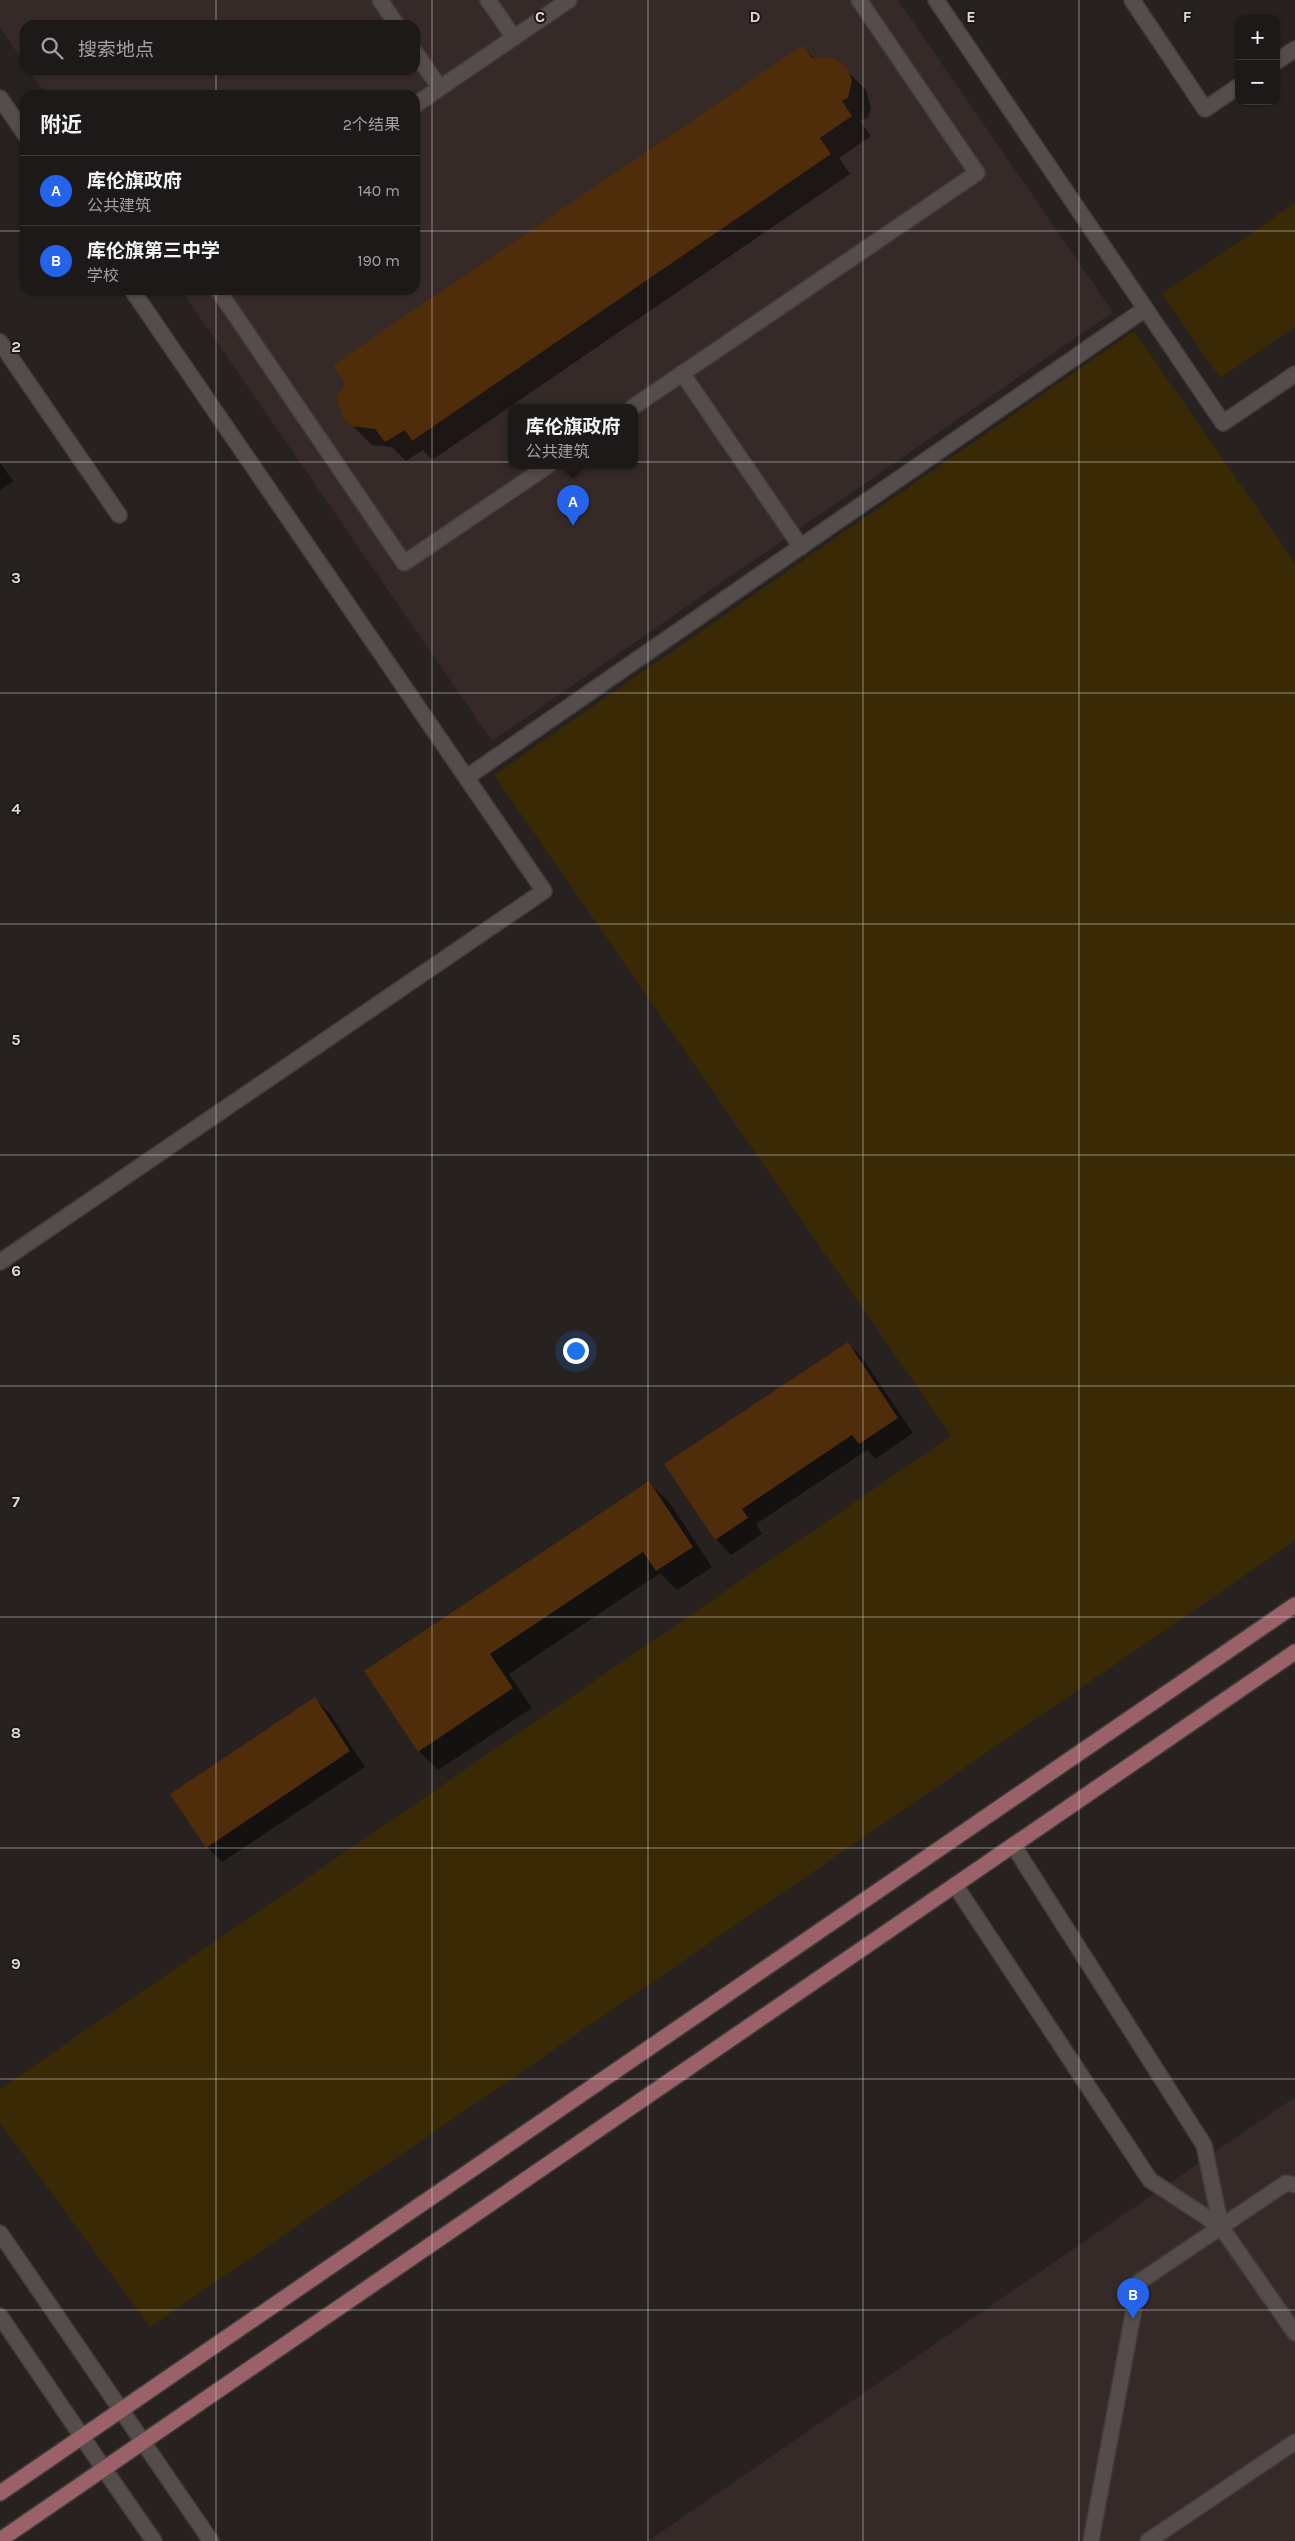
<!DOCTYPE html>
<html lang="zh">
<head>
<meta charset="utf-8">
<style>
  :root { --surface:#1d1918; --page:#2a2625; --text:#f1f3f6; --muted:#a0a0a2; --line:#3b3837; --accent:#2563eb }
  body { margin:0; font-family:Karla,"Noto Sans SC",sans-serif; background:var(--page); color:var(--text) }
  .controls { position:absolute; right:15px; top:15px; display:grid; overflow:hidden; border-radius:10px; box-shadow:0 1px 4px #0004 }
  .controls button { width:45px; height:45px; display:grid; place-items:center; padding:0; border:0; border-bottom:1px solid var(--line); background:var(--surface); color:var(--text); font:25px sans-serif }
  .you { position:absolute; left:575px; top:1350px; width:18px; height:18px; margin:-12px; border:4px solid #fff; border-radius:50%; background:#1a73e8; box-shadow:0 0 0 8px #1a73e833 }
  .badge { display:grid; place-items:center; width:32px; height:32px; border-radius:50%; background:var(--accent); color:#fff; font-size:16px; font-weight:700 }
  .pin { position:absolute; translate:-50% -41px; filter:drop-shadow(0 1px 2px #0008) }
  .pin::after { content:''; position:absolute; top:26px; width:18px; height:15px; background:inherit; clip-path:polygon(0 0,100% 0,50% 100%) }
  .popup { position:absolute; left:508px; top:404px; width:130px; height:65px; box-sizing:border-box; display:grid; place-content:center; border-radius:10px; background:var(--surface); filter:drop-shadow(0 1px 4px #0005); font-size:16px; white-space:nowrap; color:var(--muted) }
  .popup b { font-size:19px; color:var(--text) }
  .popup::after { content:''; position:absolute; left:50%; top:100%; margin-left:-10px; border:10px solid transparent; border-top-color:var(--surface) }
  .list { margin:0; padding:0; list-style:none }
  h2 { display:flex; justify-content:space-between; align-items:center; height:65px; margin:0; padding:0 20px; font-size:21px }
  h2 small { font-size:16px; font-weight:400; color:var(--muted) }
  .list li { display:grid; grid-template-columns:32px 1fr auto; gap:15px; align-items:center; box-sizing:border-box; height:70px; padding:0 20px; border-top:1px solid var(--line) }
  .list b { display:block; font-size:19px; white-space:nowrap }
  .list p { margin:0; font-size:16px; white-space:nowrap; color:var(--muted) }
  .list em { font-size:16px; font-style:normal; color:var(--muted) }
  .icon { flex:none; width:28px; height:28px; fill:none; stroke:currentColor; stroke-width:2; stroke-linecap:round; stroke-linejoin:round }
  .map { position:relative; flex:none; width:1295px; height:2541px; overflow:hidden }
  .search { position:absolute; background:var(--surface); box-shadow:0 1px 4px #0004; left:20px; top:20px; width:400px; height:55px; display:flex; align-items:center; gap:12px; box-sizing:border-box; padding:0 18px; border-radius:15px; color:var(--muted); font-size:19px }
  .panel { position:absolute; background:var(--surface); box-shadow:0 1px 4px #0004; left:20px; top:90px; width:400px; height:205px; border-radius:15px }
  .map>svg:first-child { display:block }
</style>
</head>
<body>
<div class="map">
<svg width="1295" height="2541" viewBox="0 0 1295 2541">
  <rect width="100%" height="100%" fill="#272120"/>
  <!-- built -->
  <path fill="#352a27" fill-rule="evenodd" d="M0,0h898l215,312 -621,429 -311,-451h234v-195h-369l-17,-25h386v-45h-390v39l-25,-36zM512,407h122v58h-122z
    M1295,2097v444h-647z"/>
  <!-- green -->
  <path fill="#392a05" d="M1295,203v124l-75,51 -58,-84z
    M1134,331l161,232v978l-1145,786 -150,-204v-34l951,-653 -457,-661z"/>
  <!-- shadow -->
  <path fill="#0007" d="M803,47l12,12 24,4 27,27 5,19 -3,8 -8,4 11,15 -32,22 11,16 -418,286 -9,-10 -17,11 -14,-14 -20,-2 -28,-28z
    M0,463l13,18 -13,9z
    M848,1343l15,16 50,74 -38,26 -8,-9 -111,74 6,10 -31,21 -15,-16z
    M649,1483l20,19 43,65 -35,23 -17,-17 -151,101 23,34 -94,62 -19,-19 -53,-80z
    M315,1699l15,15 35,53 -143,95 -15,-15 -35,-53z"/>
  <!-- building -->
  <path fill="#4f2c0a" d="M803,45l9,13 18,-1 10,5 7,6 5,13 -4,17 -6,3 10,15 -32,22 11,16 -419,287 -7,-11 -20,12 -10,-13 -24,-3 -8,-8 -6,-18 1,-6 7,-10 -12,-19z
    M848,1342l50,76 -39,26 -7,-9 -110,74 6,9 -33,22 -51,-76z
    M649,1481l44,66 -37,24 -13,-19 -153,102 23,34 -95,64 -54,-81z
    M315,1697l35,54 -144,97 -36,-54z"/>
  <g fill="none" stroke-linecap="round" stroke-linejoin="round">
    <defs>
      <path id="service" d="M380,0l17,25
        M488,0l26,38
        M1132,0l73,109 34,-23
        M415,52l25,36
        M1276,62l19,-13
        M415,105l154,-105
        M218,290l186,273 145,-98
        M0,342l119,173
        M682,373l119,174
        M633,407l344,-234 -118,-173
        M467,777l678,-468
        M1013,1845l191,300 17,82 74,106
        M955,1885l195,295 71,47
        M1091,2541l48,-259 147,-99 9,2
        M1148,2541l147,-99"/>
      <path id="minor" d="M936,0l287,423 72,-49
        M0,98l25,36
        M0,1262l544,-371 -412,-601
        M143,2442l68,99
        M104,2469l50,72"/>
      <path id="tertiary" d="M0,2233l143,209
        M0,2316l104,153"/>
      <path id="primary" d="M0,2493l1295,-888
        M0,2540l1295,-888"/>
    </defs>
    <!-- service casing -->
    <use href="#service" stroke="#413c3b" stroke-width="18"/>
    <!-- minor casing -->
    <use href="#minor" stroke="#413c3b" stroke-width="18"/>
    <!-- tertiary casing -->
    <use href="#tertiary" stroke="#413c3b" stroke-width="18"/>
    <!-- primary casing -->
    <use href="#primary" stroke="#413c3b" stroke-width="18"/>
    <!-- service -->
    <use href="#service" stroke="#544d4b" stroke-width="15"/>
    <!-- minor -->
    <use href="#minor" stroke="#544d4b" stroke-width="15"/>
    <!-- tertiary -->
    <use href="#tertiary" stroke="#544d4b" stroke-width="15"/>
    <!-- primary -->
    <use href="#primary" stroke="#9b6168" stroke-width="15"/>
  </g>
  <!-- grid -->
  <path fill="none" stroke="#ddd9d8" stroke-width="1" stroke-opacity="0.55" d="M216,0v25M432,0v2541M648,0v2541M863,0v2541M1079,0v2541M216,70v25M0,231h25M415,231h880M216,290v2251M0,462h1295M0,693h1295M0,924h1295M0,1155h1295M0,1386h1295M0,1617h1295M0,1848h1295M0,2079h1295M0,2310h1295"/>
  <g font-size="16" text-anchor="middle" font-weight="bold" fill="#ddd9d8" stroke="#1d1816" stroke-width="4" stroke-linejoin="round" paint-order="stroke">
    <text x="540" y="22">C</text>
    <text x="755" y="22">D</text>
    <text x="971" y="22">E</text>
    <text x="1187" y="22">F</text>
    <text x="16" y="352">2</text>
    <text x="16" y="583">3</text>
    <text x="16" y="814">4</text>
    <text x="16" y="1045">5</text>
    <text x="16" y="1276">6</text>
    <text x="16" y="1507">7</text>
    <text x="16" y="1738">8</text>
    <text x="16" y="1969">9</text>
  </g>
</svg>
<div class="controls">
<button>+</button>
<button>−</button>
</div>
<div class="you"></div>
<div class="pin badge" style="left:573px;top:526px">A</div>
<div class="popup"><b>库伦旗政府</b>公共建筑</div>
<div class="pin badge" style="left:1133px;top:2319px">B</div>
<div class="search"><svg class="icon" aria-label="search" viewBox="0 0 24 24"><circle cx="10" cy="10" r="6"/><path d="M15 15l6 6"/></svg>搜索地点</div>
<section class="panel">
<h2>附近<small>2个结果</small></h2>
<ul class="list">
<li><span class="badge">A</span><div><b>库伦旗政府</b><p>公共建筑</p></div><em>140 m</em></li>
<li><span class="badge">B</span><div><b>库伦旗第三中学</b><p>学校</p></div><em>190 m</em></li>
</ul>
</section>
</div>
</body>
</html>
